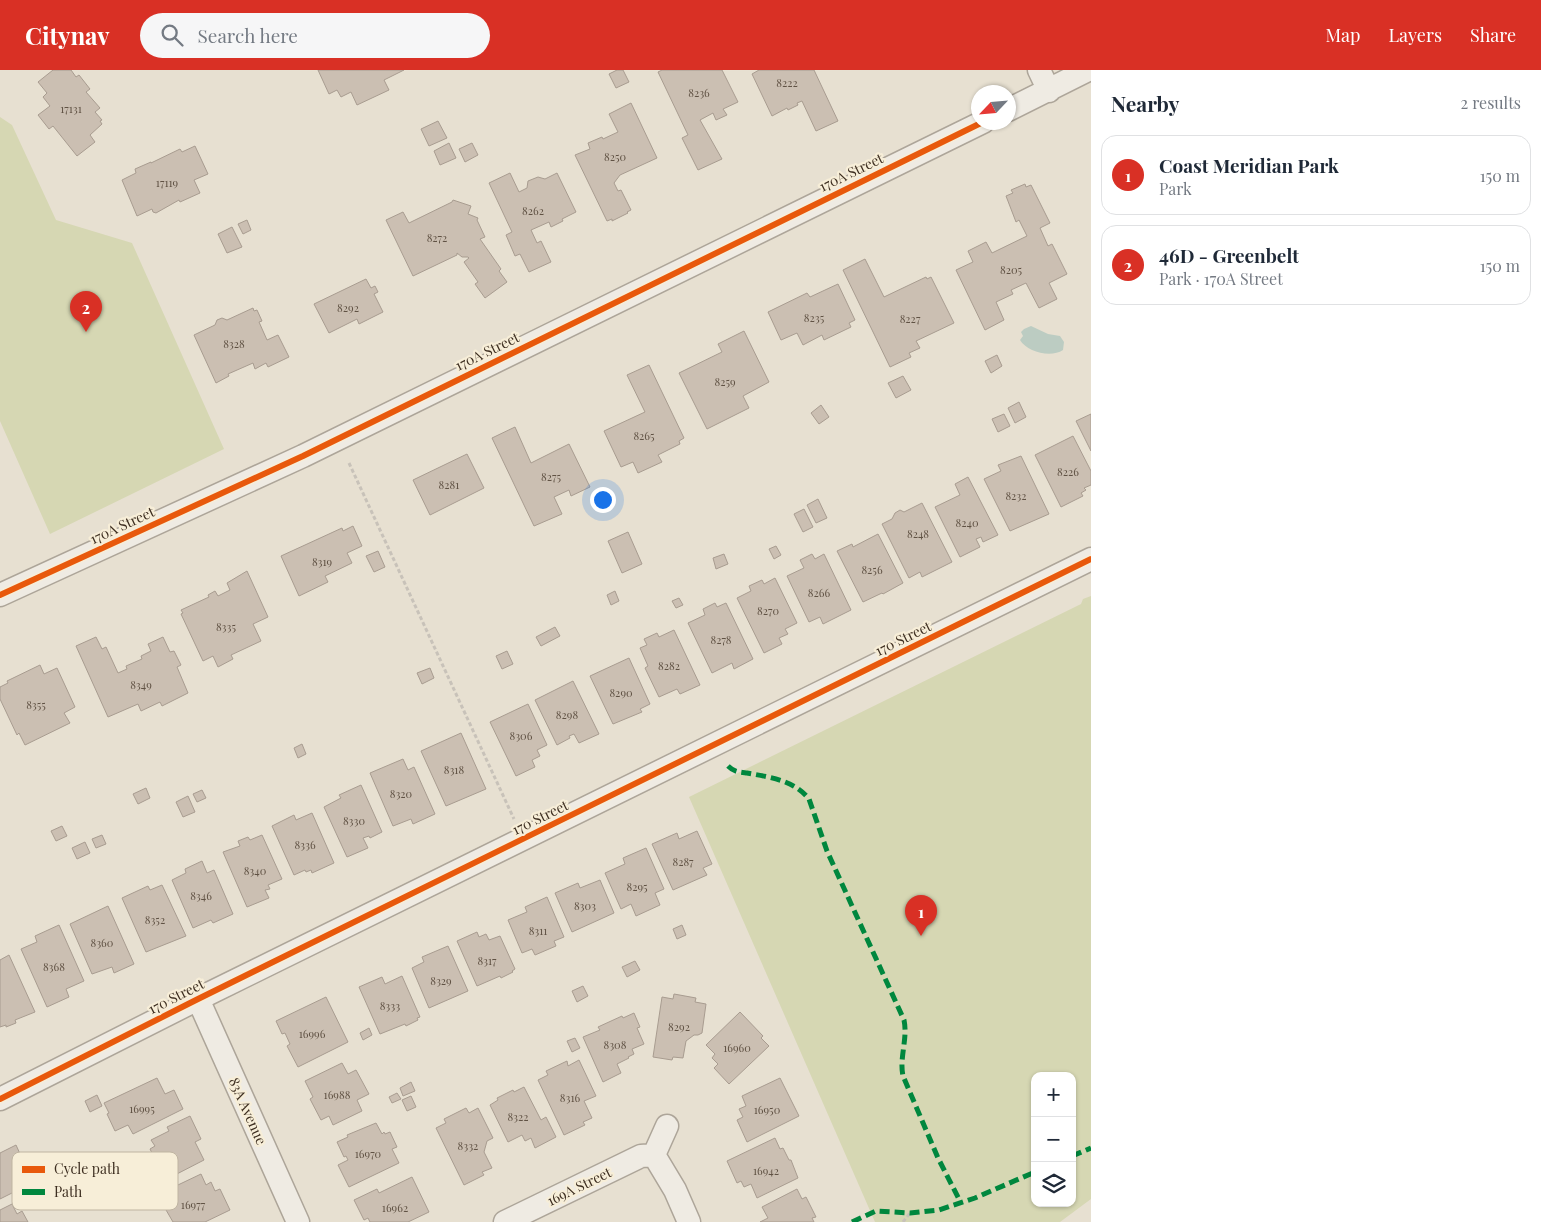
<!DOCTYPE html>
<html lang="en">
<head>
<meta charset="utf-8">
<style>
  :root { --surface:#fff; --page:#f6f6f7; --text:#1f2937; --muted:#747a83; --line:#e0e1e3; --accent:#d93025 }
  body { margin:0; font-family:"Playfair Display",serif; background:var(--page); color:var(--text) }
  .controls { position:absolute; right:15px; bottom:15px; display:grid; overflow:hidden; border-radius:10px; box-shadow:0 1px 4px #0004 }
  .controls button { width:45px; height:45px; display:grid; place-items:center; padding:0; border:0; border-bottom:1px solid var(--line); background:var(--surface); color:var(--text); font:25px sans-serif }
  .compass { position:absolute; left:971px; top:15px; width:45px; height:45px; border-radius:50%; background:var(--surface); box-shadow:0 1px 4px #0004; rotate:244deg }
  .you { position:absolute; left:602px; top:429px; width:18px; height:18px; margin:-12px; border:4px solid #fff; border-radius:50%; background:#1a73e8; box-shadow:0 0 0 8px #1a73e833 }
  .badge { display:grid; place-items:center; width:32px; height:32px; border-radius:50%; background:var(--accent); color:#fff; font-size:16px; font-weight:700 }
  .pin { position:absolute; translate:-50% -41px; filter:drop-shadow(0 1px 2px #0008) }
  .pin::after { content:''; position:absolute; top:26px; width:18px; height:15px; background:inherit; clip-path:polygon(0 0,100% 0,50% 100%) }
  .list { margin:0; padding:0; list-style:none }
  h2 { display:flex; justify-content:space-between; align-items:center; height:65px; margin:0; padding:0 20px; font-size:21px }
  h2 small { font-size:16px; font-weight:400; color:var(--muted) }
  .list li { display:grid; grid-template-columns:32px 1fr auto; gap:15px; align-items:center; box-sizing:border-box; height:80px; margin:0 10px 10px; padding:0 10px; border:1px solid var(--line); border-radius:15px }
  .list b { display:block; font-size:19px; white-space:nowrap }
  .list p { margin:0; font-size:16px; white-space:nowrap; color:var(--muted) }
  .list em { font-size:16px; font-style:normal; color:var(--muted) }
  .icon { flex:none; width:28px; height:28px; fill:none; stroke:currentColor; stroke-width:2; stroke-linecap:round; stroke-linejoin:round }
  .map { position:relative; flex:none; width:1091px; height:1152px; overflow:hidden }
  header { display:flex; align-items:center; gap:30px; box-sizing:border-box; height:70px; padding:0 25px; background:var(--accent); color:#fff }
  header strong { font-size:24px }
  nav { display:flex; gap:28px; margin-inline-start:auto; font-size:18px }
  .search { width:350px; height:45px; background:var(--page); display:flex; align-items:center; gap:12px; box-sizing:border-box; padding:0 18px; border-radius:28px; color:var(--muted); font-size:19px }
  main { display:flex }
  aside { flex:1; background:var(--surface) }
  .map>svg:first-child { display:block }
</style>
</head>
<body>
<header>
<strong>Citynav</strong>
<div class="search"><svg class="icon" aria-label="search" viewBox="0 0 24 24"><circle cx="10" cy="10" r="6"/><path d="M15 15l6 6"/></svg>Search here</div>
<nav><a>Map</a><a>Layers</a><a>Share</a></nav>
</header>
<main>
<div class="map">
<svg width="1091" height="1152" viewBox="0 0 1091 1152">
  <rect width="100%" height="100%" fill="#e7e0d1"/>
  <!-- green -->
  <path fill="#d6d7b3" fill-rule="evenodd" d="M0,47l12,8 44,95 76,23 92,206 -174,85 -50,-113z
    M1091,526v603l-31,23h-185l-186,-425 392,-193 2,-5zM1035,1006h37v127h-37z"/>
  <!-- water -->
  <path fill="#bcccc2" d="M1031,256l17,8 12,2 4,6 -1,8c-12,8 -36,2 -43,-10l3,-4 -2,-4 3,-3z"/>
  <!-- building -->
  <path fill="#cbbfb2" stroke="#a89c90" d="M53,0h18l5,7 3,-2 11,14 -4,3 14,16 -5,4 7,8 -2,1 2,3 -12,11 5,7 -18,14 -24,-30 -4,3 -11,-14 12,-9 -7,-9 4,-4 -9,-11z
    M318,0h86l-20,10 5,10 -32,15 -6,-13 -10,5 -4,-7 -8,4z
    M617,0h6l6,12 -13,6 -7,-14z
    M662,0h60l16,32 -15,7 4,6 -11,5 -3,-7 -13,7 22,39 -24,11 -16,-32 6,-3 -30,-63z
    M759,0h55l24,51 -22,10 -14,-30 -5,2 1,2 -10,5 -1,-2 -15,8 -20,-42z
    M631,33l26,55 -37,17 -6,8 4,8 3,-1 10,20 -4,2 1,1 -16,8v-2l-5,2 -32,-66 15,-6 -2,-6 14,-6 1,2 15,-7 -9,-18z
    M438,51l9,17 -18,8 -8,-17z
    M449,73l7,15 -16,7 -6,-14z
    M472,73l6,12 -13,7 -6,-13z
    M195,76l13,28 -14,6 6,13 -20,9 -1,-2 -23,13 -3,-1 -1,-3 -15,7 -15,-36 14,-7 -1,-4 16,-7v1l29,-14 2,3z
    M510,103l9,19 8,-4 1,-7 10,-4 7,2 12,-6 19,39 -14,7 1,2 -12,6 -2,-5 -18,8 6,13 4,-2 10,21 -22,10 -9,-18 -5,2 -9,-21 6,-3 -23,-49z
    M1025,114l1,3 5,-2 19,38 -10,5 8,18 4,-2 15,30 -18,9 8,16 -18,9 -13,-25 -15,7 2,4 -17,8 8,18 -19,10 -29,-60 17,-8 -5,-11 18,-9 6,11 35,-17 -8,-16 -3,2 -10,-26 7,-3 -2,-3z
    M453,130l18,6 -3,8 10,4 -1,2 8,17 -5,2 21,30 -2,2 8,11 -22,16 -10,-14 3,-2 -14,-20 5,-4 -1,-1h-6l-5,-4v2l-44,21 -27,-56 17,-8 6,11 43,-21z
    M247,150l4,10 -8,4 -5,-10z
    M232,157l10,20 -15,6 -9,-19z
    M865,189l19,38 42,-20 1,2 4,-2 23,46 -38,18 4,7 -11,5 2,4 -21,10 -47,-97z
    M366,209l5,9 4,-2 3,6 -4,2 9,18 -24,12 -2,-5 -28,14 -15,-29z
    M838,214l17,36 -6,3 2,4 -27,13 -2,-5 -19,10 -6,-12 -16,7 -13,-28 39,-19 3,4z
    M253,238l1,3 3,-1 5,11 -3,1 8,18 11,-5 11,22 -21,10 -2,-4 -11,6 -2,-6 -25,11 1,2 -13,7 -22,-48 21,-10 2,-5 5,-2 5,2z
    M744,261l25,51 -26,14 6,12 -42,21 -28,-56 43,-21 -4,-8z
    M997,285l5,11 -11,7 -6,-12z
    M649,295l35,73 -5,3 1,3 -22,11 4,7 -24,11 -5,-11 -12,5 -17,-36 41,-19 -18,-37z
    M903,306l8,14 -15,8 -8,-15z
    M1019,332l7,15 -11,6 -7,-15z
    M821,335l8,12 -10,7 -8,-11z
    M1004,344l6,12 -12,6 -6,-13z
    M1091,344v37l-15,-30z
    M515,357l16,36 38,-19 21,43 -19,9 -2,-6 -15,7 8,17 -28,12 -42,-88z
    M1073,366l18,35v14l-7,3 2,2 -5,3 2,3 -22,11 -26,-52z
    M467,384l17,34 -54,27 -17,-35z
    M1021,386l28,58 -39,17 -26,-52 17,-8 -3,-6z
    M968,407l30,58 -15,7 -2,-5 -5,2 4,8 -20,10 -25,-50 25,-12 -5,-11z
    M818,429l9,19 -11,5 -9,-18z
    M922,433l30,59 -30,15 -2,-5 -11,6 -27,-54 10,-5 3,-6 5,-3 4,2z
    M804,439l9,18 -10,5 -9,-18z
    M353,456l9,20 -15,7 5,10 -27,13 3,6 -29,14 -18,-40 61,-28 1,3z
    M628,462l14,32 -20,9 -14,-32z
    M878,464l25,49 -20,11 -1,-1 -19,9 -26,-51 15,-7 1,3z
    M776,476l5,9 -7,4 -5,-10z
    M378,481l7,16 -11,5 -8,-16z
    M724,484l4,10 -12,5 -3,-11z
    M812,484l3,5 9,-5 27,56 -28,14 -3,-7 -11,5 -22,-46 17,-8 -4,-8z
    M247,501l21,46 -15,7 8,17 -30,14 2,4 -15,8 -5,-11 -10,5 -22,-47 2,-1 -2,-3 28,-13 -1,-2 7,-4 3,5 12,-6 -3,-7z
    M775,508l22,45 -12,6 3,5 -9,4 3,6 -18,9 -27,-55 14,-7 -2,-5 13,-6 2,4z
    M615,521l4,10 -8,4 -4,-10z
    M679,528l4,7 -7,3 -4,-7z
    M715,533l2,4 9,-4 27,56 -19,10 -2,-6 -20,10 -24,-50 17,-8 -2,-6z
    M555,557l5,9 -19,10 -5,-9z
    M674,560l26,55 -20,9 -3,-5 -18,8 -14,-29 3,-2 -8,-18 7,-3 -3,-6 13,-6 2,4z
    M96,567l6,12 4,-2 12,26 9,-4 -1,-3 16,-7 -1,-3 10,-5 -3,-7 15,-7 7,15 4,-1 7,14 -4,2 11,26 -26,13 -2,-4 -19,9 -3,-7 -30,13 -32,-71z
    M507,581l6,13 -11,5 -6,-13z
    M629,588l21,46 -10,5 2,3 -29,12 -23,-48z
    M40,595l4,9 13,-6 18,39 -11,6 6,10 -45,22 -6,-12 -2,2 -17,-36v-12l8,-4 -1,-2z
    M430,598l4,10 -12,6 -5,-11z
    M573,611l26,53 -20,9 -5,-9 -5,2 1,2 -13,7 -22,-45z
    M528,634l19,41 -10,5 3,6 -8,4 3,7 -19,9 -26,-54z
    M461,663l25,56 -40,17 -25,-55z
    M302,674l4,10 -8,4 -4,-10z
    M403,689l5,11 6,-3 21,47 -22,10 -2,-5 -18,7 -23,-53z
    M361,715l21,47 -12,6 -1,-2 -6,2 5,10 -21,9 -23,-50 17,-9 -2,-3z
    M146,718l4,10 -12,6 -5,-10z
    M202,720l4,8 -9,4 -4,-8z
    M188,726l7,16 -12,5 -7,-15z
    M312,743l22,50 -22,10 -1,-3 -5,2 -1,-2 -11,5 -22,-49 22,-11 2,5z
    M62,756l5,10 -11,5 -5,-10z
    M697,761l15,33 -9,4 4,7 -34,15 -21,-46 25,-11 2,6z
    M102,765l4,9 -10,4 -4,-9z
    M262,765l20,44 -14,6 2,4 -5,1 4,8 -22,9 -24,-55 17,-6 -2,-5 10,-4 2,3z
    M85,772l5,11 -13,6 -5,-11z
    M646,778l18,41 -9,4 5,12 -24,11 -5,-12 -10,5 -16,-36 20,-9 -2,-6z
    M202,791l5,12 7,-3 19,44 -20,9 -2,-3 -18,8 -21,-48 14,-7 -1,-4z
    M600,810l14,33 -42,19 -17,-39 23,-10 2,5z
    M162,815l24,51 -40,16 -24,-54 26,-12 2,4z
    M547,827l17,40 -10,4 2,5 -21,9 -3,-6 -10,4 -14,-33 19,-8 -2,-5z
    M108,836l26,58 -20,9 -2,-6 -20,7 -22,-50z
    M59,855l25,56 -18,8 3,8 -22,10 -26,-58 16,-7 -2,-6z
    M682,855l4,10 -9,4 -4,-10z
    M477,862l2,5 7,-3 3,6 11,-4 15,33 -3,2 1,1 -12,6 -1,-2 -23,10 -20,-45z
    M448,876l20,45 -39,17 -17,-40 12,-6 -2,-5z
    M9,885l26,57 -20,8 1,3 -10,4v-2l-6,2v-67z
    M635,891l5,9 -13,7 -5,-10z
    M402,906l18,41 -3,1 1,2 -12,6 -1,-2 -25,10 -21,-47 23,-10 3,7z
    M583,916l5,10 -11,6 -5,-11z
    M674,924l22,4 -1,4 11,2 -4,29 -4,2h-4l-8,6 -3,17 -10,-1 -1,3 -19,-3 9,-60 11,2z
    M326,927l22,45 -50,25 -11,-21 3,-2 -5,-11 -3,1 -6,-13z
    M740,942l23,24 -2,2 8,8 -40,38 -15,-16 4,-4 -6,-6 3,-4 -9,-9z
    M634,943l6,14 -3,1 7,16 -12,5 2,5 -6,3 1,1 -12,6 4,9 -18,9 -20,-45 17,-7 -2,-3 24,-11 1,2z
    M369,958l3,7 -9,5 -3,-7z
    M575,968l5,10 -8,4 -5,-11z
    M579,990l17,36 -12,5 8,17 -9,4 2,3 -21,10 -26,-55 10,-5 -2,-4 21,-10 1,5z
    M342,993l6,11 8,-4 13,24 -12,6 5,11 -29,14 -4,-9 -8,4 -11,-21 3,-2 -8,-16z
    M157,1008l8,16 9,-4 9,19 -50,25 -5,-9 -13,6 -8,-17 2,-1 -5,-10z
    M780,1008l19,38 -52,26 -10,-22 6,-3 -4,-8 7,-3 -4,-10z
    M411,1012l4,9 -12,5 -3,-8z
    M524,1017l17,33 5,-3 10,20 -21,11 -4,-10 -6,3 -3,-6 -14,7 -18,-37 8,-5 -1,-2 16,-8 1,2z
    M397,1023l4,6 -9,4 -3,-6z
    M97,1025l5,11 -12,6 -5,-11z
    M411,1026l5,11 -9,4 -5,-11z
    M466,1038l3,5 9,-5 15,30 -6,3 -3,11 8,16 -10,4 2,3 -20,10 -28,-57 10,-5 -2,-4z
    M190,1046l11,23 -6,3 9,18 -33,17 -5,-11 -6,3 -10,-20 5,-3 -4,-6 18,-9 -2,-4z
    M376,1053l6,11 2,-2 1,2 5,-2 7,15 -5,2 7,14 -50,24 -11,-22 10,-5 -2,-4 -2,1 -7,-15 11,-5 -1,-2z
    M775,1068l5,11 3,-1 6,12h2l7,18 -41,20 -6,-14 -7,3 -3,-6 -4,2 -10,-22z
    M16,1075l5,11 2,-1 8,16 -11,7 4,9 -24,12v-46z
    M201,1104l5,11 5,-3 4,9 5,-2 10,21 -25,12h-32l-11,-19 2,-1 -5,-8z
    M412,1107l17,35 -21,10h-38l-2,-4 -4,2 -10,-20 23,-11 2,4z
    M797,1119l5,10 4,-2 10,20 -4,1 2,4h-54l8,-4 -6,-11z
    M12,1134l5,10 5,-3 6,11h-28v-12z"/>
  <g fill="none" stroke-linecap="round" stroke-linejoin="round">
    <defs>
      <path id="minor" d="M1039,0l10,21
        M1008,40l80,-40
        M0,525l303,-139 680,-334
        M198,929l100,223
        M0,1029l198,-100 893,-440
        M654,1085l21,35 14,32
        M654,1085l13,-29
        M505,1152l136,-66 13,-1"/>
    </defs>
    <!-- minor casing -->
    <use href="#minor" stroke="#ada599" stroke-width="25"/>
    <!-- path -->
    <path stroke="#c8c2b9" stroke-width="3" stroke-dasharray="4 2.5" stroke-linecap="butt" d="M349,393l165,356
      M903,1152l7,-9"/>
    <!-- minor -->
    <use href="#minor" stroke="#efebe3" stroke-width="22"/>
    <!-- quiet -->
    <path stroke="#00873e" stroke-width="5" stroke-dasharray="10 5" stroke-linecap="butt" d="M728,696c6,6 11,6 19,7 22,4 47,7 62,26l18,52 77,169c4,19 -5,38 -1,56l35,82 23,45
      M1072,1086l19,-8
      M852,1152l24,-11 34,2 29,-3 36,-12 60,-26"/>
    <defs>
      <path id="cycleway" d="M0,525l303,-139 680,-334
        M0,1029l198,-100 893,-440"/>
    </defs>
    <!-- cycleway casing -->
    <use href="#cycleway" stroke="#f7eed8" stroke-width="9"/>
    <!-- cycleway -->
    <use href="#cycleway" stroke="#e8590c" stroke-width="6"/>
  </g>
  <g text-anchor="middle" dominant-baseline="central" stroke-width="4.5" stroke-linejoin="round" paint-order="stroke">
    <!-- number labels -->
    <g font-size="11" fill="#605244">
      <text x="787" y="12">8222</text>
      <text x="699" y="22">8236</text>
      <text x="71" y="38">17131</text>
      <text x="615" y="86">8250</text>
      <text x="167" y="112">17119</text>
      <text x="533" y="140">8262</text>
      <text x="437" y="167">8272</text>
      <text x="1011" y="199">8205</text>
      <text x="348" y="237">8292</text>
      <text x="814" y="247">8235</text>
      <text x="910" y="248">8227</text>
      <text x="234" y="273">8328</text>
      <text x="725" y="311">8259</text>
      <text x="644" y="365">8265</text>
      <text x="1068" y="401">8226</text>
      <text x="551" y="406">8275</text>
      <text x="449" y="414">8281</text>
      <text x="1016" y="425">8232</text>
      <text x="967" y="452">8240</text>
      <text x="918" y="463">8248</text>
      <text x="322" y="491">8319</text>
      <text x="872" y="499">8256</text>
      <text x="819" y="522">8266</text>
      <text x="768" y="540">8270</text>
      <text x="226" y="556">8335</text>
      <text x="721" y="569">8278</text>
      <text x="669" y="595">8282</text>
      <text x="141" y="614">8349</text>
      <text x="621" y="622">8290</text>
      <text x="36" y="634">8355</text>
      <text x="567" y="644">8298</text>
      <text x="521" y="665">8306</text>
      <text x="454" y="699">8318</text>
      <text x="401" y="723">8320</text>
      <text x="354" y="750">8330</text>
      <text x="305" y="774">8336</text>
      <text x="683" y="791">8287</text>
      <text x="255" y="800">8340</text>
      <text x="637" y="816">8295</text>
      <text x="201" y="825">8346</text>
      <text x="585" y="835">8303</text>
      <text x="155" y="849">8352</text>
      <text x="538" y="860">8311</text>
      <text x="102" y="872">8360</text>
      <text x="487" y="890">8317</text>
      <text x="54" y="896">8368</text>
      <text x="441" y="910">8329</text>
      <text x="390" y="935">8333</text>
      <text x="679" y="956">8292</text>
      <text x="312" y="963">16996</text>
      <text x="615" y="974">8308</text>
      <text x="737" y="977">16960</text>
      <text x="337" y="1024">16988</text>
      <text x="570" y="1027">8316</text>
      <text x="142" y="1038">16995</text>
      <text x="767" y="1039">16950</text>
      <text x="518" y="1046">8322</text>
      <text x="468" y="1075">8332</text>
      <text x="368" y="1083">16970</text>
      <text x="766" y="1100">16942</text>
      <text x="193" y="1134">16977</text>
      <text x="395" y="1137">16962</text>
    </g>
    <!-- street labels -->
    <g font-size="14" fill="#3d2e20" stroke="#f7eed8">
      <text transform="translate(851 102) rotate(-26)">170A Street</text>
      <text transform="translate(487 281) rotate(-26)">170A Street</text>
      <text transform="translate(122 455) rotate(-25)">170A Street</text>
      <text transform="translate(903 568) rotate(-26)">170 Street</text>
      <text transform="translate(540 747) rotate(-26)">170 Street</text>
      <text transform="translate(176 926) rotate(-27)">170 Street</text>
      <text transform="translate(248 1041) rotate(66)">83A Avenue</text>
      <text transform="translate(579 1116) rotate(-26)">169A Street</text>
    </g>
  </g>
  <!-- legend -->
  <rect x="12" y="1082" width="166" height="58" rx="8" fill="#f7eed8" stroke="#bfb4a1" stroke-width="1"/>
  <rect x="22" y="1096" width="23" height="7" fill="#e8590c"/>
  <rect x="22" y="1119" width="23" height="6" fill="#00873e"/>
  <g font-size="14" fill="#3d2e20">
    <text x="54" y="1104">Cycle path</text>
    <text x="54" y="1127">Path</text>
  </g>
</svg>
<div class="controls">
<button>+</button>
<button>−</button>
<button><svg class="icon" aria-label="layers" viewBox="0 0 24 24"><path d="M12 4l9 5-9 5-9-5zM3 14l9 5 9-5"/></svg></button>
</div>
<svg class="compass" viewBox="-18 -18 36 36"><path d="M0-13l5 13h-10z" fill="#e53935"/><path d="M0 13l5-13h-10z" fill="#747a83"/></svg>
<div class="you"></div>
<div class="pin badge" style="left:921px;top:866px">1</div>
<div class="pin badge" style="left:86px;top:262px">2</div>
</div>
<aside>
<h2>Nearby<small>2 results</small></h2>
<ul class="list">
<li><span class="badge">1</span><div><b>Coast Meridian Park</b><p>Park</p></div><em>150 m</em></li>
<li><span class="badge">2</span><div><b>46D - Greenbelt</b><p>Park · 170A Street</p></div><em>150 m</em></li>
</ul>
</aside>
</main>
</body>
</html>
